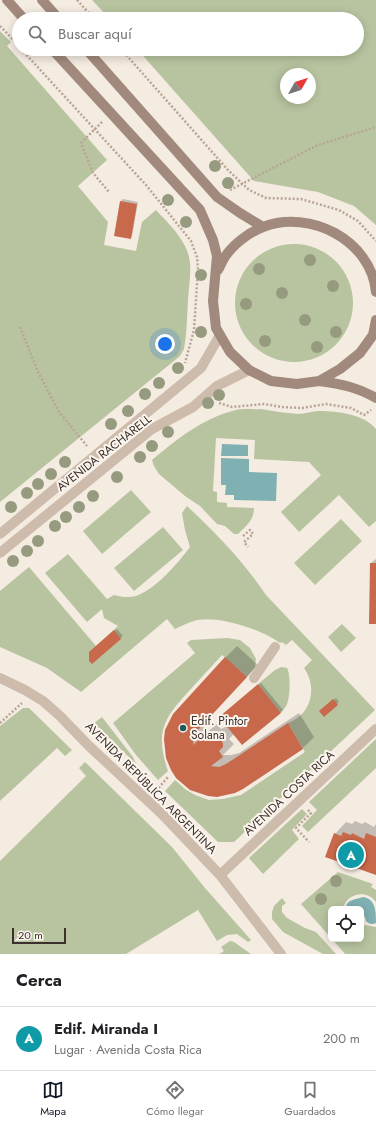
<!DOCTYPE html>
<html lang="es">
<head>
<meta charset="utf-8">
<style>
  :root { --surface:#fff; --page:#f6f6f6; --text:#202124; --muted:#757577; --line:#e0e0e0; --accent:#111827 }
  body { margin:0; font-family:Jost,sans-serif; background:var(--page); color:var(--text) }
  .controls { position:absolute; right:12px; bottom:12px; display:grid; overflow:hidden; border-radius:6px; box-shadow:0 2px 10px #0003 }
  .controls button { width:36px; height:36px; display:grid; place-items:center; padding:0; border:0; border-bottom:1px solid var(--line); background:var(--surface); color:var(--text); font:20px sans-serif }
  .compass { position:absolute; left:280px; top:68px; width:36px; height:36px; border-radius:50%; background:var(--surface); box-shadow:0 2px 10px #0003; rotate:51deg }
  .scale { position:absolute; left:12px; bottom:10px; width:54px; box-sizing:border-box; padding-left:4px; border:2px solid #3b302b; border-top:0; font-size:11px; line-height:14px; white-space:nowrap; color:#3b302b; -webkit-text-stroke:3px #fbf5ee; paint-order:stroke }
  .you { position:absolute; left:165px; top:344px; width:14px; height:14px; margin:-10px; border:3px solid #fff; border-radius:50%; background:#1a73e8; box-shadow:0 0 0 6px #1a73e833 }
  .badge { display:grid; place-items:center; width:26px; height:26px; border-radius:50%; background:var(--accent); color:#fff; font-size:13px; font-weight:700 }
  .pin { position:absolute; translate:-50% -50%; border:2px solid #fff; box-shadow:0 1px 4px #0006 }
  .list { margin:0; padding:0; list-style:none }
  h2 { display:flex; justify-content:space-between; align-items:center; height:52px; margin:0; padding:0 16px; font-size:17px }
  h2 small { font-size:13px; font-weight:400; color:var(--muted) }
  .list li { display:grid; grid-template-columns:26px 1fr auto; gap:12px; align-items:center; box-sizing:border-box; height:64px; padding:0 16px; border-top:1px solid var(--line) }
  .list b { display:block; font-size:15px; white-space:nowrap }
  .list p { margin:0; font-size:13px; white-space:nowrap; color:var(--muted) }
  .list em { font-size:13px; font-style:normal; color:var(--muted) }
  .icon { flex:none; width:22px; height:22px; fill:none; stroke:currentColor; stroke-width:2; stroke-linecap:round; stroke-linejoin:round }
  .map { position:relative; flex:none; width:376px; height:954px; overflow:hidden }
  .search { position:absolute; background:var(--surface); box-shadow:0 2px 10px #0003; left:12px; right:12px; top:12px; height:44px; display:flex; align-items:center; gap:10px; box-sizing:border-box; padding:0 14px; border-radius:22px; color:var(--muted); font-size:15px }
  .sheet { height:116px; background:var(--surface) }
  nav { display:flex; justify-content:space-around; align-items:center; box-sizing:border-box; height:56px; border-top:1px solid var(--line); background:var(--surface); font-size:11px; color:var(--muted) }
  nav a { display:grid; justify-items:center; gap:2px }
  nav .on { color:var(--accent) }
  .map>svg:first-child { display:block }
</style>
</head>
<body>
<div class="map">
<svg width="376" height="954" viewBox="0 0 376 954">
  <rect width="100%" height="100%" fill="#f4ebe1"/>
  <!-- green -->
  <path fill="#b8c4a0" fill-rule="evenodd" d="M92,0h284v225l-22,-19 -36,-14 -64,-11 -117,-132h220v-30h-247zM286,74h24v24h-24z
    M0,31l11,11 -4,4 100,114 -29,26 30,36 -4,23 32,6 6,-29 14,-12c10,11 22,22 29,36 9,17 4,35 3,54 -1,16 -1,33 -4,49l-4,7 -180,146z
    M235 303a59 59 0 1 1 118 0a59 59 0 1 1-118 0Z
    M261,409c12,2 24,4 37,5 7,0 14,-3 21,-3 18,0 45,3 57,18v92l-7,6 -30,-32 -40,37 -18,-20 40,-37 -12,-13 -55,-3 1,-19 -39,-2 -3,53 4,1v10l10,1v4l27,1c0,12 -8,18 -16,26h-4l-9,-8 -8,-2 -17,-18 -15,-10 -26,-22 -5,-8 -2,-6c25,-21 51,-42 84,-50 8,-2 17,0 25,-1z
    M131,490l20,22 -49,42 -19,-23z
    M187,506c29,27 57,56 79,89l109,115 -141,132h-16l-53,-51 10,-11 10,9 10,6 14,5 14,-1 18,-4 64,-43 -17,-29c23,-8 30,-35 16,-55l8,-8 -20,-20 -6,5 -4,-3 -2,1c-17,-13 -60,-27 -82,-23 -7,1 -16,6 -23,9l-8,-10 -86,73 -34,-24 -47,-21v-56l29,-24 67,79 22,-20 -14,-8 -2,-9 -15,13 -42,-49 23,-19 39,45 7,-4c7,2 15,3 22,1 20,-7 42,-33 54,-49l-5,-17 -3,-17z
    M341,519l21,22 -47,44 -21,-22z
    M163,527l20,23 -49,41 -20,-23z
    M342,624l14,14 -15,14 -13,-15z
    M227,638l13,2 10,8 6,11 -1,8 -8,10 -25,-22c-11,12 -22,24 -33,36 -26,28 -34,42 -21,80l-10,9 -22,-25 -23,-32 82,-70 -8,-10 4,-3z
    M281,667l6,1c4,7 3,29 0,36 -1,3 -4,6 -6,9l-23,-29 17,-14z
    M23,708h6l43,42 -7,6 -8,-8 -57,53v-75z
    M102,717l31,40 3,7 -42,-41z
    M376,739v29l-68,64 -6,-6 15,-16 -8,-8z
    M85,762l87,85 33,41 46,52 -3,2 -11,-8 -10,1 -10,6 -19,-31 -72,44h-126v-93l86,-85 -7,-8z
    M302,809l5,5 -15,16 7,9 -36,35 -14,-16z
    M338,872l35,12 -2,3 5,3v12c-9,-13 -30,-9 -33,7h-12v29l-30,-34z
    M282,898l4,5 -4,3v6l5,6 18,10 11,4 20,22h-13l-40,-22 -11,-13v-7l2,-6z
    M365,925l11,2v27h-31l-13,-15h29v-12z
    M230,941l4,1 17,12h-32l5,-3 -3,-4z"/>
  <!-- water -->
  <path fill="#7fb0b2" d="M222,444l26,1v11h-27z
    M221,458l28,1v13l28,1 -1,28 -42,-1v-5h-9l1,-10h-5z
    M363,897c13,2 13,15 13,26 -4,2 -7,1 -10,-2l-1,-4 -4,-3v-5h-15c0,-10 9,-9 17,-12z"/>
  <!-- shadow -->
  <path fill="#0003" d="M123,199l15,3 -6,34 -2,2 -9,-37z
    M376,559v64l-5,-60z
    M117,629l6,7 -31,27v-13z
    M237,646l21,19 -46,49 -7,11 -1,10 13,-11 4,5 6,-3 -5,-11 39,-32 22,27 -41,34 -8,-10 -5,5 5,5 -11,11h8l8,-2 60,-40 15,24 -11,11 -60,40 -73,-22 -5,-18 1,-18 59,-72z
    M336,698l3,4 -15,14 -4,-4z
    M355,821l7,3 3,-2 9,5 2,-3v50l-41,-40 11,-12 6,2z"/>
  <!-- building -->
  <path fill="#c8694b" d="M120,201l17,3 -6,35 -17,-3z
    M370,563h6v61h-7z
    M114,630l7,9 -29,25 -3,-3v-9z
    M225,657l22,20 -50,54 -3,7 -1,7 12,-11 4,6 6,-4 6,2 2,6v3l-4,4 4,6 -12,9 8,1 7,-3 62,-41 15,26 -60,40 -8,4 -18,4 -9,-1 -18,-6 -14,-12 -5,-8 -5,-12 -2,-19 1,-9 8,-16z
    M258,684l23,29 -39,32 -23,-28z
    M333,699l5,6 -14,12 -5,-6z
    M343,832l8,3 1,-2 12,6 2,-6 10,4v38l-51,-18 9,-24 7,3z"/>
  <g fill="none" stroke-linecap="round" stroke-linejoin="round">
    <!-- path -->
    <path stroke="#b9a596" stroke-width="2.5" stroke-dasharray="2 2" stroke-linecap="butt" d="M77,0l17,19
      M0,26l19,20
      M21,49l125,136 45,56 6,16 1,12 -4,61 -9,33
      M121,49l107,121 21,20 17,8 35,1 38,11 19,11 18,20
      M102,122l-21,21 12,30 16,19
      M230,190l88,-45 58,-18
      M20,327l18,45 21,40 28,34
      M219,403l13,4 32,-3 18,3 20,1 24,-4 25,4 13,7 7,-5
      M243,536l7,-6 3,4 -9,8 4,5
      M0,723l22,-20
      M156,791l12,-14
      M308,810l3,3 -15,15 13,14"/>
    <!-- lane -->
    <path stroke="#cdbbac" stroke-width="10" d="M254,678l21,-31"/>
    <!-- street -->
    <path stroke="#cdbbac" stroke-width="10" d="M0,534l201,-166 19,-33
      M0,553l152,-124 41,-22 24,-21 32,-16
      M0,678l25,12 18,11 17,15 29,30 72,67 59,62 61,79
      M220,875l156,-146"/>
    <!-- secondary -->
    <path stroke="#a18a7d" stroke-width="10" d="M7,0l17,19
      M42,0l17,19
      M52,49l148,161 13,30 4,16 -4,45 3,27 14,24 19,18 22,11 26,3 22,-3 21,-12 20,-16 13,-18 3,-15
      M86,49l131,148 23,16 23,14
      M218,270c3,-5 5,-11 9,-16 8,-11 23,-22 36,-27 47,-18 108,13 113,65
      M319,381c22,3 38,6 57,17"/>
  </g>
  <!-- trees -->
  <g fill="#969b7f">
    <circle cx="215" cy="166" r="6"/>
    <circle cx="228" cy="183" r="6"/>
    <circle cx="168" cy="200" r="6"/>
    <circle cx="186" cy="222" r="6"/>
    <circle cx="310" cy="260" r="6"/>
    <circle cx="259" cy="269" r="6"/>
    <circle cx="201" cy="275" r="6"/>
    <circle cx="333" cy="286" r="6"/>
    <circle cx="282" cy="293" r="6"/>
    <circle cx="246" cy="304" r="6"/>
    <circle cx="305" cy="320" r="6"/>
    <circle cx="201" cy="332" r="6"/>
    <circle cx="336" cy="332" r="6"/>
    <circle cx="265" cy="341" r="6"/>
    <circle cx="317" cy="347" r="6"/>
    <circle cx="178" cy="368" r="6"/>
    <circle cx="159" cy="383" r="6"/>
    <circle cx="145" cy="394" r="6"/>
    <circle cx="219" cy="395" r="6"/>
    <circle cx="208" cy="403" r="6"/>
    <circle cx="128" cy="411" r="6"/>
    <circle cx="111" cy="424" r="6"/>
    <circle cx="168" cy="432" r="6"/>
    <circle cx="152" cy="446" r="6"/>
    <circle cx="140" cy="457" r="6"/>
    <circle cx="65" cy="462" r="6"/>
    <circle cx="51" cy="474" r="6"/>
    <circle cx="117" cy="477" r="6"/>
    <circle cx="38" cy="484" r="6"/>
    <circle cx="27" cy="493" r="6"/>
    <circle cx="93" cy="496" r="6"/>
    <circle cx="11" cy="507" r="6"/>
    <circle cx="79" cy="507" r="6"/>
    <circle cx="66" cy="517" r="6"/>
    <circle cx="55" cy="526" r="6"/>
    <circle cx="38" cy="541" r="6"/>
    <circle cx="27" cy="551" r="6"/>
    <circle cx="13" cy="561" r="6"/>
    <circle cx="336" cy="881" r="6"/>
    <circle cx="321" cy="899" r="6"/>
  </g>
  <!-- markers -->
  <circle fill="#1f5a5e" stroke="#fbf5ee" stroke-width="1.5" cx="183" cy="728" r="4"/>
  <g text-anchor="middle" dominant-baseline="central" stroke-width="4" stroke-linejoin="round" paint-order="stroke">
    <!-- street labels -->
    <g font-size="12" fill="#3b302b" stroke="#fbf5ee">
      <text transform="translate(104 453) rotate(-38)">AVENIDA RACHARELL</text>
      <text transform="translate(151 788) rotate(45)">AVENIDA REPÚBLICA ARGENTINA</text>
      <text transform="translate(289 793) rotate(-43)">AVENIDA COSTA RICA</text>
    </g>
    <!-- poi labels -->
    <g font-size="12" fill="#3b302b" stroke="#fbf5ee" text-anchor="start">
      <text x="191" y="721">Edif. Pintor<tspan x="191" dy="14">Solana</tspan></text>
    </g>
  </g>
</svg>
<div class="controls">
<button><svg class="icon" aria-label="locate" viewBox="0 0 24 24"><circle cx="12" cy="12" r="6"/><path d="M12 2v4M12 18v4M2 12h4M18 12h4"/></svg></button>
</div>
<svg class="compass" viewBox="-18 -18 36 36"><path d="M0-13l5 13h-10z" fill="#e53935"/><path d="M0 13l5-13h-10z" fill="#757577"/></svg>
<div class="scale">20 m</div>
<div class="you"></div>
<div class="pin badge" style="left:351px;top:855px;background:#0f9aa8">A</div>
<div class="search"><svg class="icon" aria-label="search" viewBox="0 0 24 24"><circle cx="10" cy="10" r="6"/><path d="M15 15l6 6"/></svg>Buscar aquí</div>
</div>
<section class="sheet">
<h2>Cerca<small></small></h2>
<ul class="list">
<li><span class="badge" style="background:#0f9aa8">A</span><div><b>Edif. Miranda I</b><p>Lugar · Avenida Costa Rica</p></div><em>200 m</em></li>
</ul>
</section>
<nav>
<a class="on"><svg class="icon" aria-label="map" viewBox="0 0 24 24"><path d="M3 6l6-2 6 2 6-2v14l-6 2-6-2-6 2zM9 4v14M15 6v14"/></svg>Mapa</a>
<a><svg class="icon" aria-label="directions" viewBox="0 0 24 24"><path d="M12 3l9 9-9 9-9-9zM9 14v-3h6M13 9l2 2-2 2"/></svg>Cómo llegar</a>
<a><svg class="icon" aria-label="saved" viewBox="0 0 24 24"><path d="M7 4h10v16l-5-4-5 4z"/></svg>Guardados</a>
</nav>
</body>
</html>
